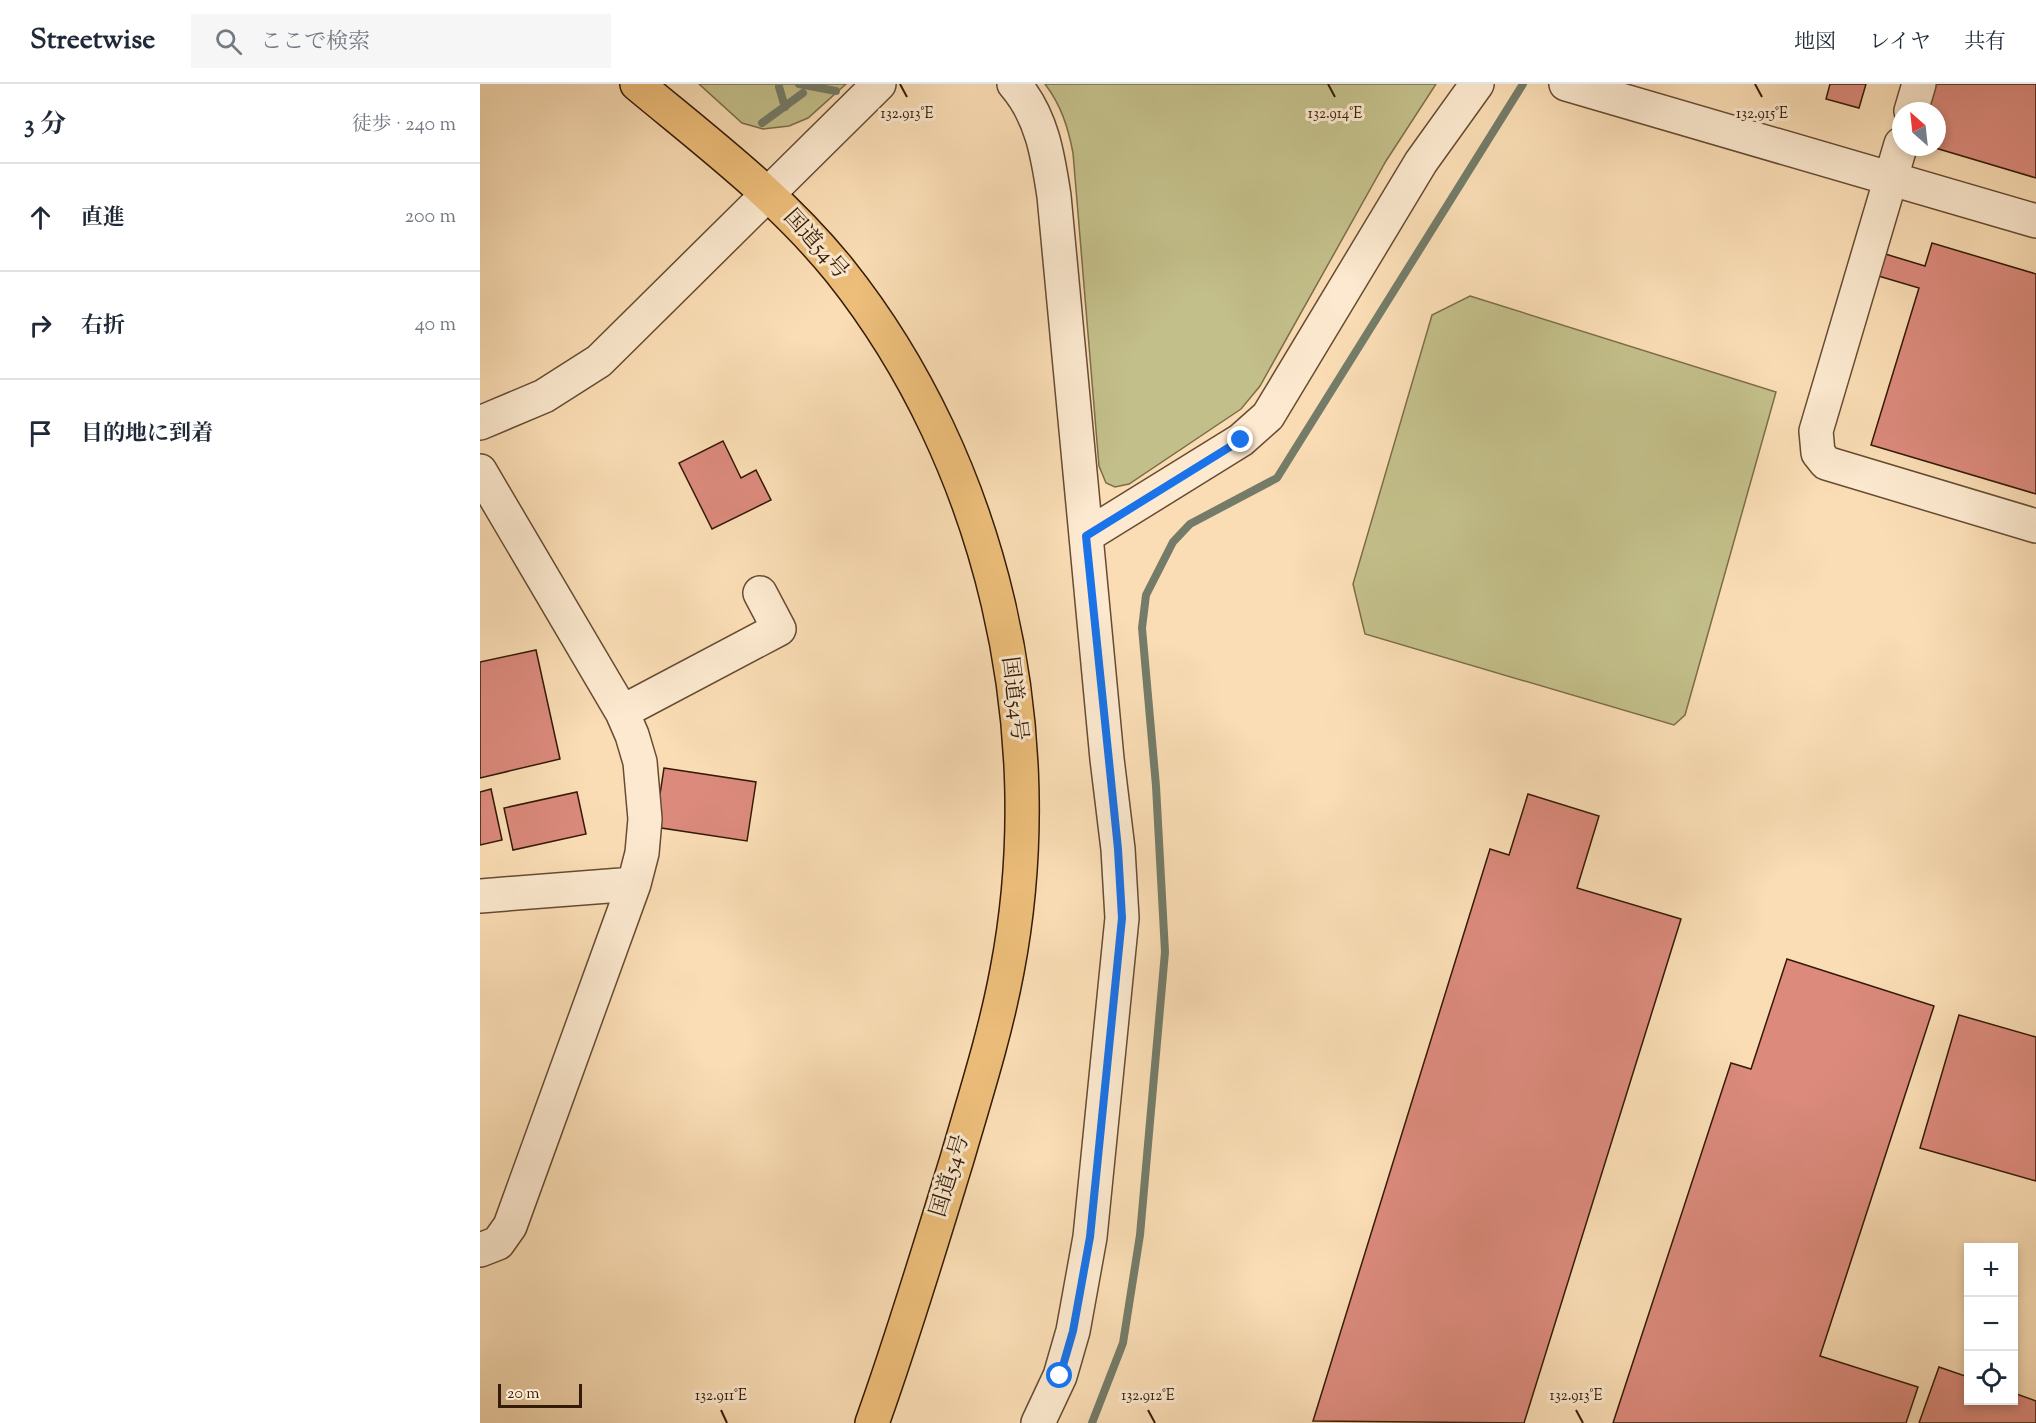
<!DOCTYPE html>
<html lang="ja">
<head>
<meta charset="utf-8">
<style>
  :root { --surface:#fff; --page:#f6f6f7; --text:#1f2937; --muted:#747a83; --line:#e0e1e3 }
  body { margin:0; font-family:"Sorts Mill Goudy","Noto Serif JP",serif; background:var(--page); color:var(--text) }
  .controls { position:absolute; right:18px; bottom:18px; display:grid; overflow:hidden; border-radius:0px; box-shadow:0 3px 9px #0003 }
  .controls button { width:54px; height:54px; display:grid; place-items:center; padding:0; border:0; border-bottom:2px solid var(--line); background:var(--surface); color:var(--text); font:30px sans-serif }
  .compass { position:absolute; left:1412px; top:18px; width:54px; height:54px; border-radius:50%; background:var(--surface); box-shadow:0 3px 9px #0003; rotate:333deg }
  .scale { position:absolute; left:18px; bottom:15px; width:84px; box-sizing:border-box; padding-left:6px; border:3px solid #341b07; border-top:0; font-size:16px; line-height:21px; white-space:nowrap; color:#341b07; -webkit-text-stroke:4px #fce9cf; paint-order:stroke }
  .stop { position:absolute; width:18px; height:18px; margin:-14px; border:4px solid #1a73e8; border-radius:50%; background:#fff }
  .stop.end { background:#1a73e8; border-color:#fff; box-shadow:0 2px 6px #0008 }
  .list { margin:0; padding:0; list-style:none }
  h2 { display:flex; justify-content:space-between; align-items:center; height:78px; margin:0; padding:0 24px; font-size:26px }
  h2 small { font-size:20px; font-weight:400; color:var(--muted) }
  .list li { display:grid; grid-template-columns:39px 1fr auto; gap:18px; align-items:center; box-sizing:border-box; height:108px; padding:0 24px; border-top:2px solid var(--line) }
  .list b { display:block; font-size:22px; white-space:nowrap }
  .list em { font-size:20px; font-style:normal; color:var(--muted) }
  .icon { flex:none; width:33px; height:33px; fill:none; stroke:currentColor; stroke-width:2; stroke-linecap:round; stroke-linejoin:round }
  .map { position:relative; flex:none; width:1556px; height:1339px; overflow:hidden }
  header { display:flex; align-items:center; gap:36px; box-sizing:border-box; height:84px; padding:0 30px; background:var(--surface); border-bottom:2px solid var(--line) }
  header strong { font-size:28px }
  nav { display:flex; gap:33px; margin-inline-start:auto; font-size:21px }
  .search { width:420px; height:54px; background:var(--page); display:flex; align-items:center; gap:15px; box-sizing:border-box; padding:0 21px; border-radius:0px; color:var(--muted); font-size:22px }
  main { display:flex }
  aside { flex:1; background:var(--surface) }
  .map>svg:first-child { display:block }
</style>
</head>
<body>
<header>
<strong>Streetwise</strong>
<div class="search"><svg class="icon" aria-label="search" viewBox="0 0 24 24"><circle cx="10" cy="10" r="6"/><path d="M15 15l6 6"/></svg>ここで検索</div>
<nav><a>地図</a><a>レイヤ</a><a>共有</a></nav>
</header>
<main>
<aside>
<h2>3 分<small>徒歩 · 240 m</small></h2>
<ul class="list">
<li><svg class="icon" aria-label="ahead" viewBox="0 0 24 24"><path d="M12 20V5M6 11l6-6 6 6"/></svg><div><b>直進</b></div><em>200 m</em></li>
<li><svg class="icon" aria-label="right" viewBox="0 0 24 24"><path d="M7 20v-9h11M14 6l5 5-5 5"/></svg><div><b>右折</b></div><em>40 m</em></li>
<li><svg class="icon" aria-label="arrive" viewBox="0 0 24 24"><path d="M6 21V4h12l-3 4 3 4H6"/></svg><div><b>目的地に到着</b></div></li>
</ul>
</aside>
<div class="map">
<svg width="1556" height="1339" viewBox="0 0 1556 1339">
  <rect width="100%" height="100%" fill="#faddb5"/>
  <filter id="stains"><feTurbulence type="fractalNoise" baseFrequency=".00333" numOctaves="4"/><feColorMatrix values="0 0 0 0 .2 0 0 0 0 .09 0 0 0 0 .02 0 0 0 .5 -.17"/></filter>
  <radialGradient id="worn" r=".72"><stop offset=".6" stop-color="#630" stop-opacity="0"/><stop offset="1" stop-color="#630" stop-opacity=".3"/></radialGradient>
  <!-- green -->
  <path fill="#c3bf8a" stroke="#7c6d48" stroke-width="1.5" d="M219,0h147l-38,34 -19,8 -26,3 -21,-6z
    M565,0h391l-50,77 -126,225 -19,23 -112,75 -14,3 -9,-4 -7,-17 -26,-313c-5,-26 -12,-48 -28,-69z
    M990,212l306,96 -91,323 -11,10 -309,-91 -12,-50 79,-269z"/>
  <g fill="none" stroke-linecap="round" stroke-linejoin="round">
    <!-- stream -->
    <path stroke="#747c69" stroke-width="8" d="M319,0l37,7
      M299,3l6,20
      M282,39l41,-30
      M612,1339l31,-80 17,-108 25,-283 -9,-166 -14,-158 4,-33 27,-53 17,-18 87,-46 246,-394"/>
  </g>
  <!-- building -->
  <path fill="#db8a7c" stroke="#341b07" stroke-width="1.5" d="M1350,0h36l-7,24 -33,-9z
    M1448,0h108v94l-104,-31h5v-36h-18z
    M1452,159l104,31v220l-165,-49 48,-157 -44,-13 7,-22 43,13z
    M243,357l18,37 15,-8 15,30 -59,29 -33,-66z
    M56,566l24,109 -80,19v-116z
    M184,684l92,14 -9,59 -92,-14z
    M11,705l11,51 -22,5v-53z
    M97,708l9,42 -73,16 -9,-42z
    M1048,710l71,22 -22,72 104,31 -157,504 -211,-2 177,-572 19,6z
    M1307,875l147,47 -114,350 98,31 -12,36h-293l118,-360 20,6z
    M1479,931l77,22v144l-116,-33z
    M1459,1283l29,10v23h46v-7l22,8v22h-117z"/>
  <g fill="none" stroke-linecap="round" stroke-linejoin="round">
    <defs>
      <path id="minor" d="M534,0c28,32 34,72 40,112l53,563 11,90 4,69 -32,319 -17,94 -13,45 -22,47
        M1086,0l470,137
        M1431,27l8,-27
        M1421,60l-85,287 2,22 8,10 210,63
        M0,339l64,-27 55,-35 280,-277
        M0,387l142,241 10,23 8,27 5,57 -3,34 -8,31 -124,342 -12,17 -18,7
        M606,452l155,-96 27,-24 153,-254 56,-78
        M142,628l157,-83 -19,-36
        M0,812l154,-12"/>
      <path id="highway" d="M157,0c71,59 145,115 203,187 153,192 213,460 167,700 -12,64 -32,126 -50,188 -27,88 -54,178 -85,264"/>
    </defs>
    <!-- minor casing -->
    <use href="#minor" stroke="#664c32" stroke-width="36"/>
    <!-- highway casing -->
    <use href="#highway" stroke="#341b07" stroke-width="36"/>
    <!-- minor -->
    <use href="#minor" stroke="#fce9cf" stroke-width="33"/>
    <!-- highway -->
    <use href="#highway" stroke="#edbe7a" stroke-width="33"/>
  </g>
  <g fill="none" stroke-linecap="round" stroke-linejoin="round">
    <!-- route -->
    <path stroke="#1a73e8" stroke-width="8" d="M580,1292l13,-45 17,-94 32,-319 -4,-69 -32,-313 155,-96"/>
  </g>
  <!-- ticks -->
  <path fill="none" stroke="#341b07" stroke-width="2" d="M420,0l7,13M848,0l7,13M1275,0l7,13M241,1326l6,13M668,1326l7,13M1096,1326l7,13"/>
  <g text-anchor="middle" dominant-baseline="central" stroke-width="6" stroke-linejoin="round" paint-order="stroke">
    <!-- street labels -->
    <g font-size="22" fill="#341b07" stroke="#fce9cf">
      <text transform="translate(335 161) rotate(48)">国道54号</text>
      <text transform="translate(533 615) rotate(83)">国道54号</text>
      <text transform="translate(471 1092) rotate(-73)">国道54号</text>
    </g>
  </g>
  <g font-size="15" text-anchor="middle" fill="#341b07" stroke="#fce9cf" stroke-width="6" stroke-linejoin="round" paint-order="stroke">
    <text x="427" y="34">132.913°E</text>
    <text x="855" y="34">132.914°E</text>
    <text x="1282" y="34">132.915°E</text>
    <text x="241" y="1316">132.911°E</text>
    <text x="668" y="1316">132.912°E</text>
    <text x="1096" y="1316">132.913°E</text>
  </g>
  <rect width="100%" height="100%" filter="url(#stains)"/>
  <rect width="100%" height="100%" fill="url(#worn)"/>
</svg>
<div class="controls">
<button>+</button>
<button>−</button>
<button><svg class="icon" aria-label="locate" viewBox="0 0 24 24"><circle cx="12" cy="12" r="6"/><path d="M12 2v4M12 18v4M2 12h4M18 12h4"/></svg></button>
</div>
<svg class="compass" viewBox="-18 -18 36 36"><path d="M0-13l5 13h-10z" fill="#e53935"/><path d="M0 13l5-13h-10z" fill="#747a83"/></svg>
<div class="scale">20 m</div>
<div class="stop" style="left:580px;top:1292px"></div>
<div class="stop end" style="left:761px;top:356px"></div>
</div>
</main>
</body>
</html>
